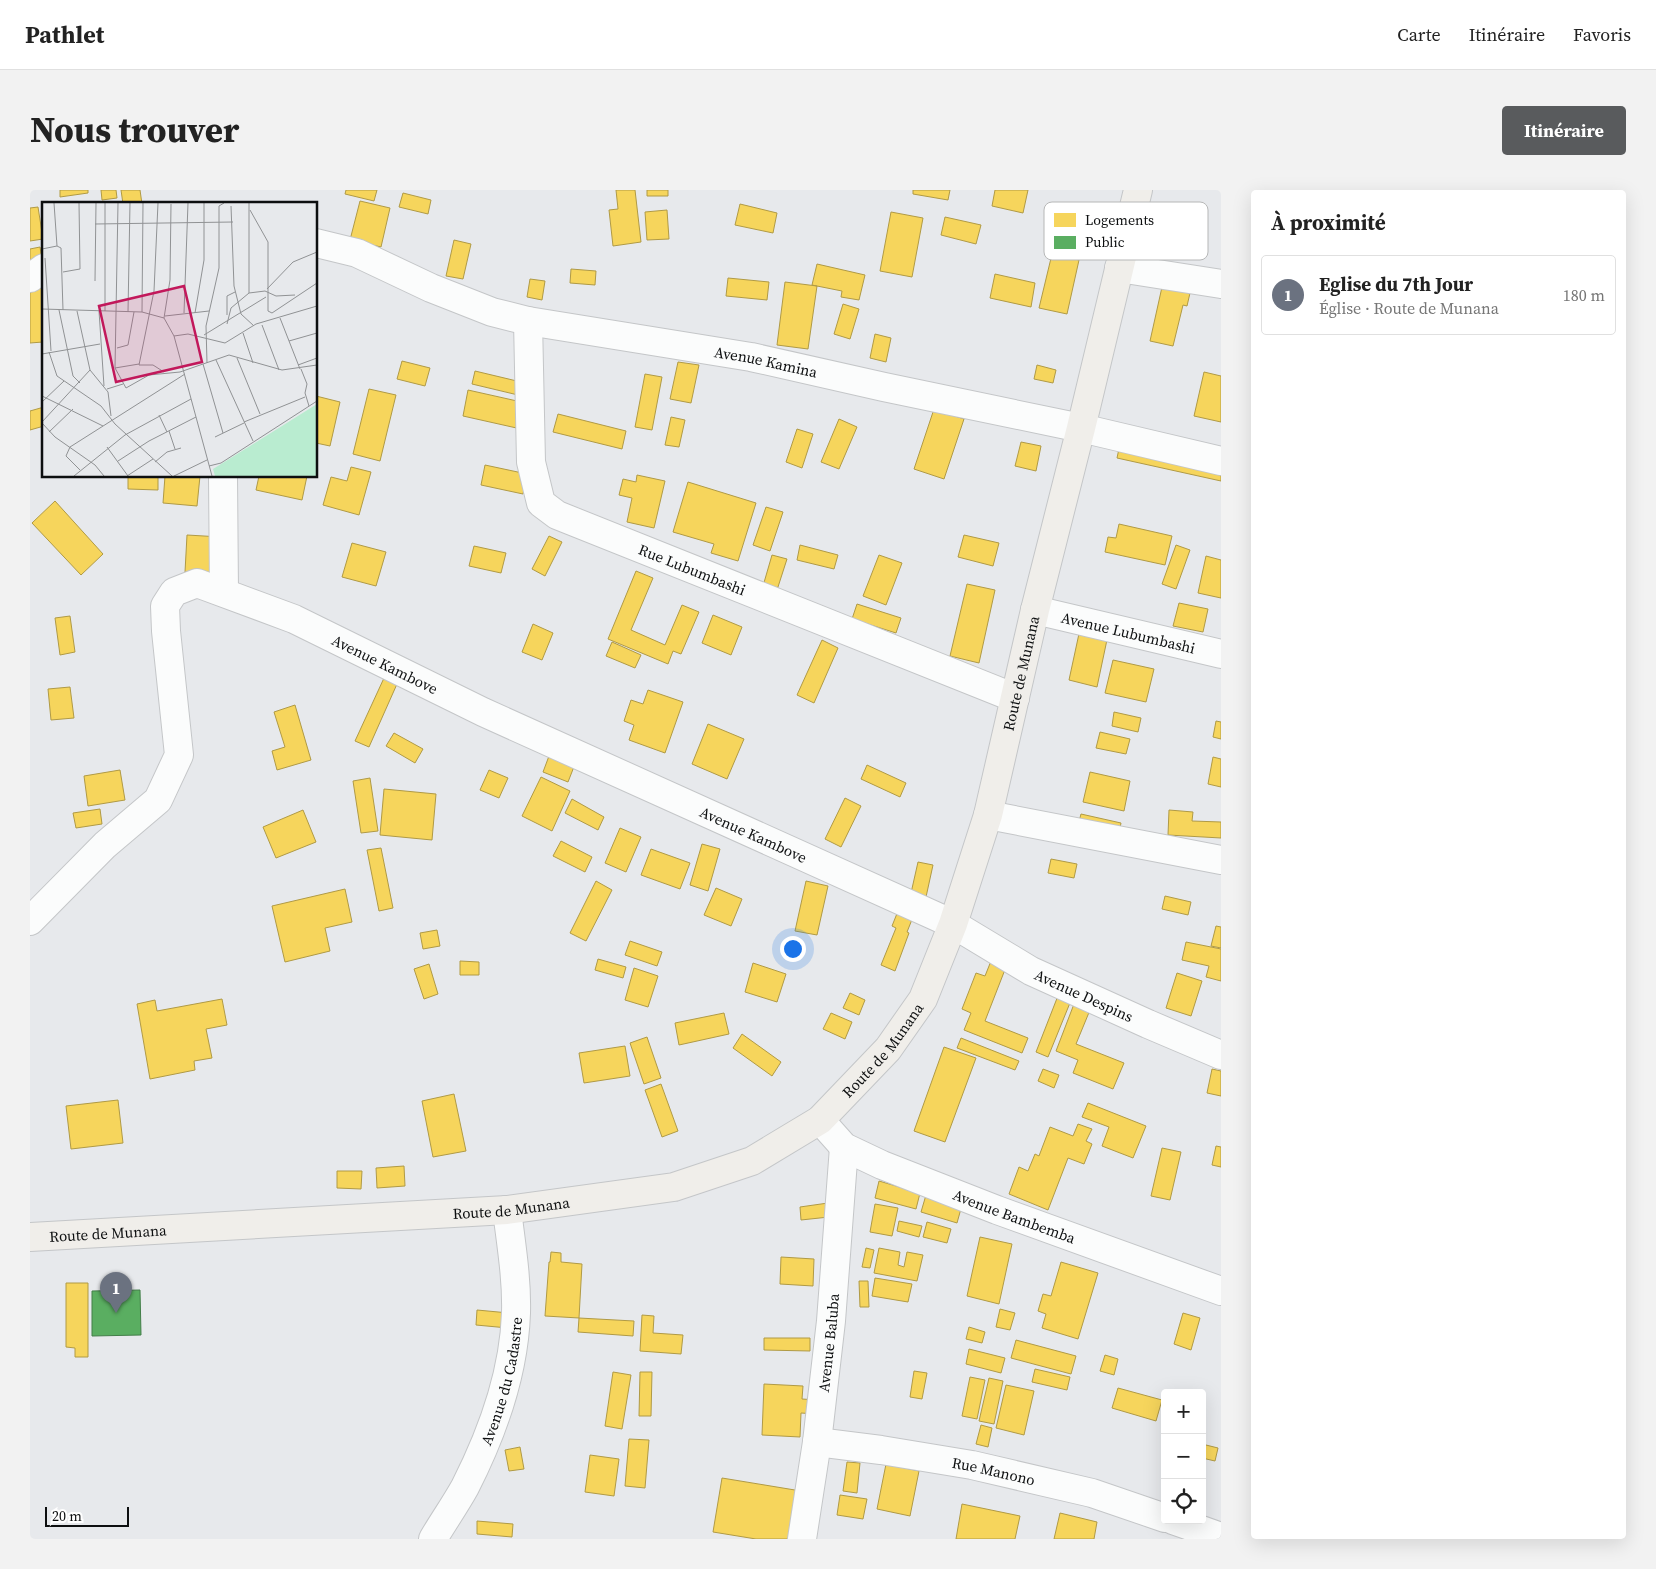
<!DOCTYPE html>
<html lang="fr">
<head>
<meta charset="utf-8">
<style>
  :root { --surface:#fff; --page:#f2f2f2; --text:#222; --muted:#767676; --line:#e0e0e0; --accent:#595b5d }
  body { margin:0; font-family:"Source Serif 4",serif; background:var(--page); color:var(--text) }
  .controls { position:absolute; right:15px; bottom:15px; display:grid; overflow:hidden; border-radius:5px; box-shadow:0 5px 20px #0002 }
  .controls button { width:45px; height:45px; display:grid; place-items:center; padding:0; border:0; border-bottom:1px solid var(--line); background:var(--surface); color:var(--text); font:25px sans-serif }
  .scale { position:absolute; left:15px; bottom:12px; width:84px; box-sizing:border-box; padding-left:5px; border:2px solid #0d0f10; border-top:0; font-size:14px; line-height:18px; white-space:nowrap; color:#0d0f10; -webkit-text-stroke:4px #fff; paint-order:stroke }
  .you { position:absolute; left:762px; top:758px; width:18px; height:18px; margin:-12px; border:4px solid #fff; border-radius:50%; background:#1a73e8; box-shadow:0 0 0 8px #1a73e833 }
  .badge { display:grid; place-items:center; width:32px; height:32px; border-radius:50%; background:var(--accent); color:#fff; font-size:16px; font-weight:700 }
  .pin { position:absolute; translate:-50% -41px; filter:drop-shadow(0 1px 2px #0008) }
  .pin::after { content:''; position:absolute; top:26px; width:18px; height:15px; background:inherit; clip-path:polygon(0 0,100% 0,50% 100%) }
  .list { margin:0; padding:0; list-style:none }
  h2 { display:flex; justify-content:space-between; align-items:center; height:65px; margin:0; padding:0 20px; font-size:21px }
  h2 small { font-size:16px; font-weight:400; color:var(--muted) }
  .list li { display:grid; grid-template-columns:32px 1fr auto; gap:15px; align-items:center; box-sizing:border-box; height:80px; margin:0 10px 10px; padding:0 10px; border:1px solid var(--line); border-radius:5px }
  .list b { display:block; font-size:19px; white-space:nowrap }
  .list p { margin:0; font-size:16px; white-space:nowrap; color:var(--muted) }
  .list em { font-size:16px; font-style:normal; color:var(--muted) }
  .icon { flex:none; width:28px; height:28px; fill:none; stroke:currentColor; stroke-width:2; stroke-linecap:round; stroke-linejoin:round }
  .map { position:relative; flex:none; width:1191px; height:1349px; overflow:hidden; border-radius:5px }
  header { display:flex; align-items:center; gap:30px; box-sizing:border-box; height:70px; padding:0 25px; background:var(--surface); border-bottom:1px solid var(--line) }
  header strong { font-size:24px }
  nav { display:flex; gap:28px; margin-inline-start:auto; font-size:18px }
  .intro { display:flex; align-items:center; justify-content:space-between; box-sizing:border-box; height:120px; padding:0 30px }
  h1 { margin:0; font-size:35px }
  .button { padding:12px 22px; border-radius:5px; background:var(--accent); color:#fff; font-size:18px; font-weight:700 }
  main { display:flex; gap:30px; padding:0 30px }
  aside { flex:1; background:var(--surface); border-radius:5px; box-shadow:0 5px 20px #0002 }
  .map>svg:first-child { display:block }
</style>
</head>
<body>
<header>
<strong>Pathlet</strong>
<nav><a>Carte</a><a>Itinéraire</a><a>Favoris</a></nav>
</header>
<div class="intro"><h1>Nous trouver</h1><a class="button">Itinéraire</a></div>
<main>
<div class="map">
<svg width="1191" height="1349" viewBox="0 0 1191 1349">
  <rect width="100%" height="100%" fill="#e7e9ec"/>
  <!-- homes -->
  <path fill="#f6d55c" stroke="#b09a45" d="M30,0h28v3l-28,4z
    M71,0h15l1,8 -15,2z
    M91,0h19l2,14h-19z
    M316,0h31l-3,11 -29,-7z
    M586,0h19l6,52 -28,4 -4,-36 9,-1z
    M617,0h21v6h-21z
    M883,0h37l-2,10 -35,-6z
    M965,0h33l-5,23 -31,-7z
    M373,3l28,7 -3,14 -29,-7z
    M330,11l30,7 -9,39 -31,-7z
    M710,14l37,9 -4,20 -38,-8z
    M8,17l5,32 -13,2v-33z
    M637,20l2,29 -22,1 -2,-28z
    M861,22l32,6 -11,59 -32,-6z
    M915,27l36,8 -5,19 -35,-9z
    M424,50l17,4 -8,35 -17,-3z
    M10,57l3,19 -13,2v-19z
    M1022,64l27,6 -12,54 -28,-6z
    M787,74l48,11 -6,25 -18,-3 1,-6 -30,-6z
    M541,79l25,2 -1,14 -25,-2z
    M965,84l40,9 -4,24 -41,-9z
    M698,88l41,4 -2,18 -41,-4z
    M500,89l15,2 -3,19 -15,-3z
    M755,92l32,4 -9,63 -31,-4z
    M14,95v67l-1,-10 -13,1v-56z
    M1132,97l28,6 -3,13 -4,-1 -10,41 -23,-5z
    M813,114l16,5 -9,30 -16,-5z
    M845,144l16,4 -5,24 -16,-4z
    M372,171l28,7 -5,18 -28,-7z
    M648,172l21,3 -8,38 -21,-4z
    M1007,175l19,5 -3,13 -19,-4z
    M445,181l46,11 -3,13 -46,-11z
    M1174,182l17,4v46l-27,-6z
    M615,184l17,3 -10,53 -17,-3z
    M339,199l27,6 -16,66 -27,-7z
    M438,200l58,13 -5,26 -58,-13z
    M286,206l24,6 -10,44 -14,-3z
    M14,217v19l-14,4v-19z
    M904,219l30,10 -20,60 -30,-10z
    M528,224l68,17 -4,18 -69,-17z
    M641,227l14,3 -6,27 -14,-2z
    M809,229l18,8 -18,42 -18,-7z
    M767,239l16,5 -11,34 -16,-6z
    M991,252l20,4 -5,25 -21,-5z
    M1090,254l101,23v14l-104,-23z
    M455,275l42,9 -4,20 -42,-9z
    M321,277l20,5 -12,43 -36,-10 8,-28 16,4z
    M607,285l28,6 -11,47 -27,-6 5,-24 -13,-3 4,-16 13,3z
    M98,286h30v14l-30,-1z
    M135,286h35l-3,30 -34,-3z
    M229,286h48l-5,24 -46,-10z
    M658,292l68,21 -18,58 -27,-8 3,-9 -41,-12z
    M25,311l48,53 -22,21 -49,-52z
    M736,317l17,5 -13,39 -17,-6z
    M1089,334l53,12 -7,29 -60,-13 3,-15 8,1z
    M157,345l34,2 -3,37 -33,-2z
    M934,345l35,8 -6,23 -35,-9z
    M519,346l13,6 -17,34 -13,-7z
    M322,353l34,9 -10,34 -34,-9z
    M770,355l38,10 -4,14 -37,-9z
    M1146,355l14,5 -14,39 -14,-5z
    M444,356l32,7 -5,20 -32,-7z
    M742,365l15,4 -10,31 -14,-4z
    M849,365l23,8 -16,42 -23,-9z
    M1176,366l15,4v38l-23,-5z
    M606,381l17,7 -22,52 34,15 17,-40 17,7 -18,42 -8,-3 -5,13 -60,-25z
    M937,394l28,6 -16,73 -29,-7z
    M1149,413l29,6 -5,23 -30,-6z
    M827,414l44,14 -5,15 -44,-14z
    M683,425l29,12 -11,28 -29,-12z
    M40,426l5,36 -15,3 -5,-37z
    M503,434l20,9 -11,27 -20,-8z
    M1050,439l28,6 -11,52 -28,-7z
    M792,450l16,8 -24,55 -17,-8z
    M582,452l29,13 -6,13 -29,-12z
    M1083,470l41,9 -8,33 -41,-9z
    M354,488l13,6 -28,63 -14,-6z
    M40,497l4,31 -23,2 -3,-31z
    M618,500l35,12 -18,51 -36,-13 5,-15 -10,-4 7,-21 12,4z
    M265,515l16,55 -34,10 -5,-19 13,-4 -11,-35z
    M1084,522l27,6 -3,14 -26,-6z
    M1186,531l5,1v17l-8,-2z
    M678,534l36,15 -17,40 -35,-15z
    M1070,542l30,7 -4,15 -30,-6z
    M364,543l29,16 -8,14 -29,-17z
    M522,558l25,11 -9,23 -25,-10z
    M1183,567l8,2v28l-13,-3z
    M837,575l39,18 -6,14 -39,-18z
    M90,580l5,30 -37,6 -4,-30z
    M459,580l19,8 -9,20 -19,-8z
    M1060,582l40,9 -6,30 -41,-9z
    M511,587l29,14 -18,40 -30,-15z
    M340,588l8,53 -17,2 -8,-52z
    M354,599l52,5 -4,46 -52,-5z
    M815,608l16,8 -20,41 -16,-8z
    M542,609l32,18 -6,13 -33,-17z
    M70,619l2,15 -26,4 -3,-15z
    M273,620l13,32 -40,16 -13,-31z
    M1139,620l24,2 -1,9 29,1v16l-53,-3z
    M1051,624l40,9 -3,15 -41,-9z
    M590,638l21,9 -15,35 -21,-9z
    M531,651l31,16 -7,15 -32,-16z
    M672,654l18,5 -12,42 -18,-6z
    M351,658l12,60 -14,3 -12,-61z
    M621,659l39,14 -10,26 -39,-14z
    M1021,669l26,5 -3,14 -26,-5z
    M888,672l15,3 -7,32 -15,-4z
    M566,691l16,9 -26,51 -16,-8z
    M776,691l22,5 -11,49 -22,-4z
    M686,698l26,11 -11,27 -27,-11z
    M315,699l7,33 -27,6 5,23 -45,11 -13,-56z
    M1135,706l26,6 -3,13 -26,-6z
    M868,721l15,6 -6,15 2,1 -14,38 -14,-6 15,-37 -4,-2z
    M1186,736l5,1v21l-10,-2z
    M407,740l3,16 -17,3 -3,-16z
    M600,751l32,11 -5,14 -32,-11z
    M1156,752l35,7v32l-15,-4 3,-11 -27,-6z
    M568,769l28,8 -3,11 -28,-8z
    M430,771l19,1v13h-19z
    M961,771l15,6 -21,54 43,17 -6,15 -58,-23 7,-17 -9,-4 14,-36 9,3z
    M723,773l33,11 -9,28 -32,-10z
    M399,774l9,30 -14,5 -10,-30z
    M604,778l24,8 -10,31 -23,-7z
    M1147,783l25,8 -11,35 -25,-8z
    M1031,798l13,5 -26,64 -12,-5z
    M820,803l15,7 -6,15 -16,-7z
    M192,809l5,26 -21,4 6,29 -18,3 1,9 -45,9 -13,-75 18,-4 2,11z
    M1044,814l16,6 -14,34 48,19 -11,26 -40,-16 5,-13 -22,-9z
    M694,823l5,21 -50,11 -4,-22z
    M801,823l21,9 -7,17 -22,-10z
    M712,844l39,28 -9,14 -39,-28z
    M617,847l14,41 -17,6 -14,-41z
    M931,848l58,23 -4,9 -58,-22z
    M595,856l5,30 -46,7 -5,-30z
    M914,857l32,11 -31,84 -31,-11z
    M1013,879l16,6 -5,13 -16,-7z
    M1182,879l9,2v25l-14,-3z
    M631,894l17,47 -16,6 -17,-47z
    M424,904l12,57 -33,6 -11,-56z
    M88,910l5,43 -52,6 -5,-43z
    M1058,913l58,23 -13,32 -31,-12 7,-19 -27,-10z
    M1048,934l14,5 -6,12 6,3 -8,20 -16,-6 -20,52 -39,-16 10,-27 9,4 7,-17 4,2 11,-29 23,9z
    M1186,956l5,1v20l-9,-2z
    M1132,958l19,4 -11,48 -19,-4z
    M374,976l1,20 -28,2 -1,-20z
    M307,981h25l-1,18 -24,-1z
    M849,991l41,12 -4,16 -41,-11z
    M896,1005l36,10 -5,18 -36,-11z
    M798,1013l1,14 -28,3 -1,-13z
    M845,1014l23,4 -6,28 -22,-4z
    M869,1031l23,5 -3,11 -22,-6z
    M897,1032l24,7 -4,14 -24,-6z
    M950,1047l32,7 -13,60 -32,-8z
    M836,1058l8,2 -4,18 -8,-1z
    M849,1058l21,4 -2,13 6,2 3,-15 16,3 -6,26 -43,-8z
    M521,1062l10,1v9l21,2 -3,54 -34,-2 4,-54h1z
    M751,1067l33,2 -1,27 -33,-2z
    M1031,1072l37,11 -20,66 -36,-11 4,-14 -8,-3 5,-17 8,2z
    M845,1088l37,6 -4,18 -36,-6z
    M829,1091h9l1,26h-9z
    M36,1093h22v74h-13v-9l-9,-1z
    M970,1119l15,4 -5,17 -14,-3z
    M447,1120l32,3 -1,15 -32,-3z
    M1153,1123l17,5 -9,32 -17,-6z
    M612,1125l12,1 -1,17 30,2 -2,19 -41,-3z
    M549,1128l55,3 -1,15 -55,-4z
    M939,1137l16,5 -3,11 -16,-4z
    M734,1148h46v13l-46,-1z
    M986,1150l60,16 -5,18 -60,-16z
    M939,1159l36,9 -4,15 -35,-9z
    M1075,1165l13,4 -4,16 -14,-4z
    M1005,1179l35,8 -3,13 -35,-8z
    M884,1181l13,2 -5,26 -12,-2z
    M583,1182l18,3 -9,54 -17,-3z
    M610,1182h12l-1,44h-12z
    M940,1187l15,3 -8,39 -15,-3z
    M959,1188l14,3 -9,43 -15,-3z
    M734,1194l39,2 -1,13 15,1 -1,14 -15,-1 -1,24 -38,-2z
    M976,1195l28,6 -10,44 -28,-7z
    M1088,1198l44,12 -6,21 -44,-13z
    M951,1235l11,3 -4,19 -12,-3z
    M599,1249l20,1 -4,48 -20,-2z
    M1172,1254l16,4 -3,13 -13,-3z
    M490,1257l4,22 -15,2 -4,-21z
    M560,1265l29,4 -5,37 -29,-4z
    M817,1272l13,1 -3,30 -14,-2z
    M856,1274l33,7 -9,45 -33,-7z
    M692,1288l79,13 -8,48h-37l-43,-7z
    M810,1305l27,4 -4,20 -26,-4z
    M932,1314l58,12 -5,23h-59z
    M1030,1323l37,9 -3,17h-40z
    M447,1331l36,3 -1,13 -35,-3z"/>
  <!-- public -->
  <path fill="#5aae61" stroke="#437e49" d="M110,1100l1,45 -49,1v-45z"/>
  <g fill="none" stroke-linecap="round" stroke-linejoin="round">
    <defs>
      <g id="minor">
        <path id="s1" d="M286,53l41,10 74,35 61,24 36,9 223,36 133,30 197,41 140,33"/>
        <path d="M1089,78l102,16"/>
        <path d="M0,88l14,-10"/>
        <path id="s2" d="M498,131l3,141 10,41 16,12 458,183"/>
        <path d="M193,286l1,116"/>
        <path id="s3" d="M1005,420l186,44"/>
        <path d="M958,625l233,45"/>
        <path id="s4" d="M0,731l75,-76 53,-45 21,-45 -13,-124 -1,-25 9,-14 23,-9 97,36 189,93 470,212 78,47 117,53 73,31"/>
        <path id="s5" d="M790,930l24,27 38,18 115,45 224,81"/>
        <path id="s6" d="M787,1252l64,8 91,15 120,28 73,25"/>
        <path d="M1143,1330l48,17"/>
        <path id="s7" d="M403,1349c10,-17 22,-34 32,-52 27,-53 49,-114 51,-174 1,-35 -5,-69 -9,-103"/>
        <path id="s8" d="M772,1349l15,-97 14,-121 13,-174"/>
      </g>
      <g id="secondary">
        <path id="s9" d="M0,1047l477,-27 167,-23 78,-26 68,-41 68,-71 35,-50 30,-75 35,-109 47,-205 46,-182 57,-238"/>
      </g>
    </defs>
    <!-- minor casing -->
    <use href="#minor" stroke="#c4c6c8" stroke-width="30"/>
    <!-- secondary casing -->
    <use href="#secondary" stroke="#c4c6c8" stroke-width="30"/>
    <!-- minor -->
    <use href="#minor" stroke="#fbfcfc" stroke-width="28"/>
    <!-- secondary -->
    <use href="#secondary" stroke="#f0eeea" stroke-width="28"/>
  </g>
  <g text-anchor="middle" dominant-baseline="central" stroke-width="5" stroke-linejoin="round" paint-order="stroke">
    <!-- street labels -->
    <g font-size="15" fill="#0d0f10" stroke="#fff">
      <text stroke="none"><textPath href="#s1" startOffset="468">Avenue Kamina</textPath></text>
      <text stroke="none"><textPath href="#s2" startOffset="349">Rue Lubumbashi</textPath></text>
      <text stroke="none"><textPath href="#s3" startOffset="96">Avenue Lubumbashi</textPath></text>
      <text stroke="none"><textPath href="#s4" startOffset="622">Avenue Kambove</textPath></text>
      <text stroke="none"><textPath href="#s9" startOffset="1308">Route de Munana</textPath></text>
      <text stroke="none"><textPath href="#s4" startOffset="1028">Avenue Kambove</textPath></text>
      <text stroke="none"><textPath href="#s4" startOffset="1396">Avenue Despins</textPath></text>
      <text stroke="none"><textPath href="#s9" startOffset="902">Route de Munana</textPath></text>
      <text stroke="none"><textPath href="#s9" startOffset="482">Route de Munana</textPath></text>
      <text stroke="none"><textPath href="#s5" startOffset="220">Avenue Bambemba</textPath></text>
      <text stroke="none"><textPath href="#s9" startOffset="78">Route de Munana</textPath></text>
      <text stroke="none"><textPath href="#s8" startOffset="198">Avenue Baluba</textPath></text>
      <text stroke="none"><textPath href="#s7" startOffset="174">Avenue du Cadastre</textPath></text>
      <text stroke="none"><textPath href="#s6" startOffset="179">Rue Manono</textPath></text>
    </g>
  </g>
  <!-- overview -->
  <g transform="translate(12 12)">
    <rect width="275" height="275" fill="#e7e9ec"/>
    <path d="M275,202v72h-102l-2,-7z" fill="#b9ecd0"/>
    <path fill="none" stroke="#909294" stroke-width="1" d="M12,1l3,43 4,2 2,62M63,1v108M76,1l-3,165 11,20 23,-13 31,-3 49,-17 53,15 35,-5M116,1l-4,88 -15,74h14l11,7M189,4l3,80 7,28 13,12M208,8l18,32v69l4,2 45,-30M53,22l138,-2M0,47l15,-3M3,56l6,93M21,70l17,-3 -1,-66M53,79l1,-78M225,87l26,-27 24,-10M207,91l16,-2 11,5 19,-1M0,107l100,3 22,6 10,18 38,140M17,108l14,66 7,7M57,109l5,75M86,110l2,-109M100,110l1,-109M142,111l4,-110M153,111l9,-53v-57M185,113v-19l8,-4M123,114l44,-5M122,116l6,-38 1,-76M238,116l20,51M185,122l4,-16 18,-15v-90M220,123l17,45M201,131l10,30M162,133l62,-38M132,134l14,-2 37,9 31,-19 61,-18M247,139l28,-8M75,146l11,-3 6,-33M7,150l8,24 44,30 14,18 57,52M0,152l58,-10M195,156l23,56M174,158l37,81M165,161l-1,-37 13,-58v-62l5,-3M161,162l20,69M256,163l19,-7M73,166l24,-4M259,167l6,15 -2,9 4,13M48,168l18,22 3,24M65,187l16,-5M0,194l61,30M0,200l22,-21M117,213l8,17M0,220l48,-52 -13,-59M202,220l61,-25M0,221l13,14 40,28 9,11M127,229l6,18M7,230l24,-23M173,235l29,-14M65,245l21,29M76,259l31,-20 47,-24M113,260l12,-10 14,-4M167,264l12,-3 96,-62M38,268l-14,-14 4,-9 115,-73M32,274l51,-41 66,-36M85,274l26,-17M132,274l33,-16"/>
    <path fill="#c2185b" fill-opacity="0.15" stroke="#c2185b" stroke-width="2.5" d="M142,84l18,76 -86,20 -17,-76z"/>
    <rect width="275" height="275" fill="none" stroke="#0d0f10" stroke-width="2.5"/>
  </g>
  <!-- legend -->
  <rect x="1014" y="12" width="164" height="58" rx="8" fill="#fff" stroke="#b6b7b7" stroke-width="1"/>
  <rect x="1024" y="23" width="22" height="14" fill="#f6d55c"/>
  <rect x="1024" y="46" width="22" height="13" fill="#5aae61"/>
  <g font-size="14" fill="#0d0f10">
    <text x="1055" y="35">Logements</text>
    <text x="1055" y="57">Public</text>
  </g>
</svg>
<div class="controls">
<button>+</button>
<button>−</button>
<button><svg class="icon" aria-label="locate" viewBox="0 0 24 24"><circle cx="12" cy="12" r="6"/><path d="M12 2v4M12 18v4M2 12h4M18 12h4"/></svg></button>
</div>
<div class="scale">20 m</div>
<div class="you"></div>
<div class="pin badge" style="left:86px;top:1123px;background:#6b7280">1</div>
</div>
<aside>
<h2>À proximité<small></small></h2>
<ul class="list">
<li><span class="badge" style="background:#6b7280">1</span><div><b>Eglise du 7th Jour</b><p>Église · Route de Munana</p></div><em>180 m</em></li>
</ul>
</aside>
</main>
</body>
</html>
